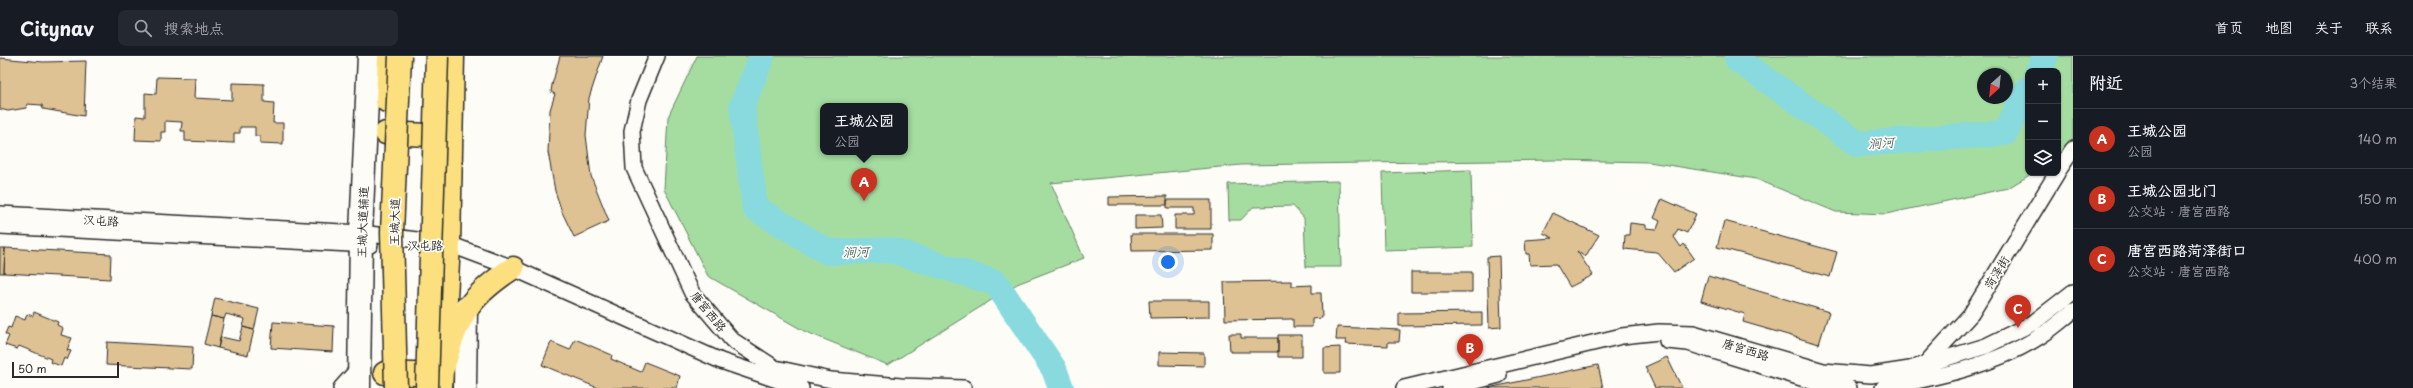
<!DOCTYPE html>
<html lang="zh">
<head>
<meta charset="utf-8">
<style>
  :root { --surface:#171b24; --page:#242831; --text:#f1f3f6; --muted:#9ea1a6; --line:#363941; --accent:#c8321e }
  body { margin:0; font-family:"Playpen Sans","LXGW WenKai TC",sans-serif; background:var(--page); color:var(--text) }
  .controls { position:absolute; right:12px; top:12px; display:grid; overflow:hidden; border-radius:8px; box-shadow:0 1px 3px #0004 }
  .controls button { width:36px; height:36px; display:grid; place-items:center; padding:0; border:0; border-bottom:1px solid var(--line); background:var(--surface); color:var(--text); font:20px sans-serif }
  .compass { position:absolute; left:1977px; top:12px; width:36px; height:36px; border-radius:50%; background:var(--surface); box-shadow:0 1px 3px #0004; rotate:207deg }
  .scale { position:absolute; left:12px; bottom:10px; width:107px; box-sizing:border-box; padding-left:4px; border:2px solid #2b2b2b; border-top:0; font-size:11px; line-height:14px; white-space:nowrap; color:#2b2b2b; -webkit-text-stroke:3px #fdfcf7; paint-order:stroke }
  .you { position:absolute; left:1168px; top:206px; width:14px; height:14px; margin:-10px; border:3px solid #fff; border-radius:50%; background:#1a73e8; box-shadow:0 0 0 6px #1a73e833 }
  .badge { display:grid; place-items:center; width:26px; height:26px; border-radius:50%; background:var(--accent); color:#fff; font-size:13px; font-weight:700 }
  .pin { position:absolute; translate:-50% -33px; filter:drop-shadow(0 1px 2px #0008) }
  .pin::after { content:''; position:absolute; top:21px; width:14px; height:12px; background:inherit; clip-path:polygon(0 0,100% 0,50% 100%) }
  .popup { position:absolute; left:820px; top:47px; width:88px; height:52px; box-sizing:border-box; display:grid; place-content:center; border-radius:8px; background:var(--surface); filter:drop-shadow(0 1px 3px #0005); font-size:13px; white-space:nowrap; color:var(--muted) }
  .popup b { font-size:15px; color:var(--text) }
  .popup::after { content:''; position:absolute; left:50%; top:100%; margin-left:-8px; border:8px solid transparent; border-top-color:var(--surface) }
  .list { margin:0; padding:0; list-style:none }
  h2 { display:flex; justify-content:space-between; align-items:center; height:52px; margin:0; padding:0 16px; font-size:17px }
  h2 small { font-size:13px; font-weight:400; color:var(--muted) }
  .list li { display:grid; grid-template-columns:26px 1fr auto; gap:12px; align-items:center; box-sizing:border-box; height:60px; padding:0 16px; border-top:1px solid var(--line) }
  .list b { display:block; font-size:15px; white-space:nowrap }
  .list p { margin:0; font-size:13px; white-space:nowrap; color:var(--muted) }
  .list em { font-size:13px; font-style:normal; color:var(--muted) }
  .icon { flex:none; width:22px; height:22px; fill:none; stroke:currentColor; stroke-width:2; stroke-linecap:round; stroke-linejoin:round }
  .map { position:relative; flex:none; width:2073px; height:332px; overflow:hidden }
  header { display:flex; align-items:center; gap:24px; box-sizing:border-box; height:56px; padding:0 20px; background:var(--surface); border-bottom:1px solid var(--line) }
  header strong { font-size:19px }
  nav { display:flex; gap:22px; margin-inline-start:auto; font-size:14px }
  .search { width:280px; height:36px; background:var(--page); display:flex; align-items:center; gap:10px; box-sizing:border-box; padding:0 14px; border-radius:8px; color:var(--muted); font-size:15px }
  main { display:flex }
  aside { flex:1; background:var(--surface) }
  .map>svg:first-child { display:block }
</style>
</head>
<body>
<header>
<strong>Citynav</strong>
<div class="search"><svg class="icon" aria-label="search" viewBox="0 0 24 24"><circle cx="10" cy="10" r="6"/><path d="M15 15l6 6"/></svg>搜索地点</div>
<nav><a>首页</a><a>地图</a><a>关于</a><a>联系</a></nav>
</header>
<main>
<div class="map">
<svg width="2073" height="332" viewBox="0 0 2073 332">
  <rect width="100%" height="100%" fill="#fdfcf7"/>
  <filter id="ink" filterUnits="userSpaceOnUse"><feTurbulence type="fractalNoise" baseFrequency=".025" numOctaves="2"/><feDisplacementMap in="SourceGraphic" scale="8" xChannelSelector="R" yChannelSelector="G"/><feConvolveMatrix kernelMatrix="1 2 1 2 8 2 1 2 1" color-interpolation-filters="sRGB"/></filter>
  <g filter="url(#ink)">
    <!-- green -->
    <path fill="#a5dda1" stroke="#688466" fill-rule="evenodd" d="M697,0h1376v93l-15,9v-87h-30v102h5l-25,15 -122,26 -50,-2 -80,-33 -107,-17 -94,-2 -314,5 -190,18 33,75 -67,26 -129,81 -84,-34 -96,-55 -44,-87 4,-72zM1983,18h24v24h-24zM823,50h82v46h-82z
      M1471,114l2,77 -89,3 -2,-77z
      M1339,125l2,86h-35l-2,-49 -11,-12 -40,1 -12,13h-12l-1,-36z"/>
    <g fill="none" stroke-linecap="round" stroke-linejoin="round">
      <!-- river -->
      <path stroke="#88dade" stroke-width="26" d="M762,0l-20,50 13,102 73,44 63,-2 105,33 58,86 7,19
        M1737,0l1,4 120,84 147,-11 23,-44
        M2038,15l8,-15"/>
    </g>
    <!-- building -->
    <path fill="#dfc293" stroke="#2b2b2b" d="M560,0h43l-14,42 -3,37 5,41 18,45 -35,16 -12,-25 -7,-21 -7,-39 2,-42 5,-16 -4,-2 1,-7z
      M0,2l43,4 43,-1 -2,55 -41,-7 -1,-4 -15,-1 -1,4 -18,3 -8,-2z
      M157,21l38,1 -1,20 38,2v-17l32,1v18l10,1 -1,20h10v21l-23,-1v-7h-5v-9h-15v6h-6v10l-49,-2v-10h-4l1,-9 -17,-1v11h-4v9l-26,-1 1,-24 9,1v-24l11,1z
      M1167,140v9h-58v-8z
      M1662,143l34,15 -9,19 -9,-4 -4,8 7,10 3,-3 10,14 -20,14 -17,-20 -33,-3 1,-14h4l1,-12 16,2v3l11,1 3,-8 -6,-3z
      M1167,144h44v29h-36v-14h19v-7h-27z
      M1553,157l46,22 -14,22 -8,-6 16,24 -23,12 -14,-23 -26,1 -1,-11h-3l-1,-14 28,-2 -10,-5z
      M1135,159h26l1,13 -27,1z
      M1724,165l113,31 -7,25 -113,-30z
      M1131,178h82v16l-81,1z
      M0,192h5l-1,25h-4z
      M5,192l106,6 -1,25 -106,-6z
      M1499,200l2,71 -12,1 -2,-71z
      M1411,216h61v20h-61z
      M1708,220l121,36 -10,32 -76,-22 2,-8 -44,-13z
      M1292,225v5l20,-1v8h9l1,25 -10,1v8h-19v-8l-68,1 -1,-38z
      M215,242l44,11 -5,21 -11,-3 2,-8 -19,-5 -2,5 -13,-3z
      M1149,245h60v16l-59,1z
      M34,256l24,10 -1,3 6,3 -2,7 11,3 -5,12 4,1 -4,9 -3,-2 -3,8 -11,-4 1,-3 -32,-13 -2,3 -12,-4 4,-9 -4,-2 3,-7 3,1 4,-12 10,4 2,-6 6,2z
      M1482,256v13l-83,1v-13z
      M211,260l13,3 -6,29 -14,-4z
      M273,266l61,4 -1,26 -62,-4z
      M243,271l11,3 -6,25 -30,-7 3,-11 18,4z
      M1337,271l63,3 -1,12h-11v4l-43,-2 1,-4h-10z
      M1229,278h12v4h37v14h-48z
      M1278,279h24v22h-24z
      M575,283l37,16 -1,4 30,13 4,-10 35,14 -3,12h-79l-56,-23 9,-23 19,8z
      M107,286l86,5 -1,22 -86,-4z
      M1340,291v26h-16v-25z
      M1159,296l45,1v13l-45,-1z
      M1667,301l15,31h-27l-10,-21z
      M1598,309l5,23h-115z"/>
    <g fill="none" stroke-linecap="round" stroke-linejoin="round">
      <defs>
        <path id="street" d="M657,0l-18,44 -7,31 2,37 58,125 40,47 43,28 56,12 70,6 63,2
          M2058,115l15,-22
          M0,158l361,19 88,11 64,24 208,93 80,27
          M0,170l370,19
          M1667,285l21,2 136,42 25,3
          M1926,307l45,-49 86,-141
          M341,332l18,-20
          M1404,332l218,-52 37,-4 34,1 130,38 48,4 39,-6 76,-23 47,-23 40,-31
          M1450,332l49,-13
          M1883,332c54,-11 112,-22 159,-53 11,-7 21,-16 31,-24"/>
        <path id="secondary" d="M359,332l2,-155 8,-177
          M465,332l1,-80"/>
        <path id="primary" d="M387,45l2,-45
          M386,77l64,3
          M385,317l56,2c16,-54 22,-75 72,-107
          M441,332l8,-144 4,-188"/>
      </defs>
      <!-- street casing -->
      <use href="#street" stroke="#2b2b2b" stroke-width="18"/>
      <!-- secondary casing -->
      <use href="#secondary" stroke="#2b2b2b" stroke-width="25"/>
      <!-- primary casing -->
      <use href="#primary" stroke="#2b2b2b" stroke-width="25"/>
      <!-- street -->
      <use href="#street" stroke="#fdfcf7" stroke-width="15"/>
      <!-- secondary -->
      <use href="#secondary" stroke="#fdfcf7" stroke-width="22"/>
      <!-- primary -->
      <use href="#primary" stroke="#fce080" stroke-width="22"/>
      <defs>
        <path id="highway-bridge" d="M396,332l-4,-156 8,-176
          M427,332l10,-332"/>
      </defs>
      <!-- highway-bridge casing -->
      <use href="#highway-bridge" stroke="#2b2b2b" stroke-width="25" stroke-linecap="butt"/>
      <!-- highway-bridge -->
      <use href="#highway-bridge" stroke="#fce080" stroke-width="22"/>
    </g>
  </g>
  <g text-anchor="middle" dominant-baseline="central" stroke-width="3.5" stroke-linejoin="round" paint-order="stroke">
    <!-- street labels -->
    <g font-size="12" fill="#2b2b2b" stroke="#fdfcf7">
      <text transform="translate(101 164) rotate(3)">汉屯路</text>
      <text transform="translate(362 166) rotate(-88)">王城大道辅道</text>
      <text transform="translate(394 166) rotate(-89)">王城大道</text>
      <text transform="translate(425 189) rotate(-1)">汉屯路</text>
      <text transform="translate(1996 216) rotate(-59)">菏泽街</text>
      <text transform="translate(709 255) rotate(51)">唐宫西路</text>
      <text transform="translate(1746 293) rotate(17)">唐宫西路</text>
    </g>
    <!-- water labels -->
    <g font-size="13" font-style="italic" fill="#476061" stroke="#fdfcf7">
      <text transform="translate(1881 86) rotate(-4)">涧河</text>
      <text transform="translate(856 195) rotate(-1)">涧河</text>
    </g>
  </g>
</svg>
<div class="controls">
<button>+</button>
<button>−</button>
<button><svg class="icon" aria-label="layers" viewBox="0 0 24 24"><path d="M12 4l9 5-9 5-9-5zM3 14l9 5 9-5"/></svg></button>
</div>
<svg class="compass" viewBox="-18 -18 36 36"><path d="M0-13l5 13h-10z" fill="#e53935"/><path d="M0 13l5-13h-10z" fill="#9ea1a6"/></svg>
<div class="scale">50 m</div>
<div class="you"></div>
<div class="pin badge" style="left:864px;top:145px">A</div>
<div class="popup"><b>王城公园</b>公园</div>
<div class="pin badge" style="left:1470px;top:311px">B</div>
<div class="pin badge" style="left:2018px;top:272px">C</div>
</div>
<aside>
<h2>附近<small>3个结果</small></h2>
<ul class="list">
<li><span class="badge">A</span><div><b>王城公园</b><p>公园</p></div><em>140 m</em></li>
<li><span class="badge">B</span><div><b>王城公园北门</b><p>公交站 · 唐宫西路</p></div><em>150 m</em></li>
<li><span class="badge">C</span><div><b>唐宫西路菏泽街口</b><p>公交站 · 唐宫西路</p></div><em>400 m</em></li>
</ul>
</aside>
</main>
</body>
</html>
